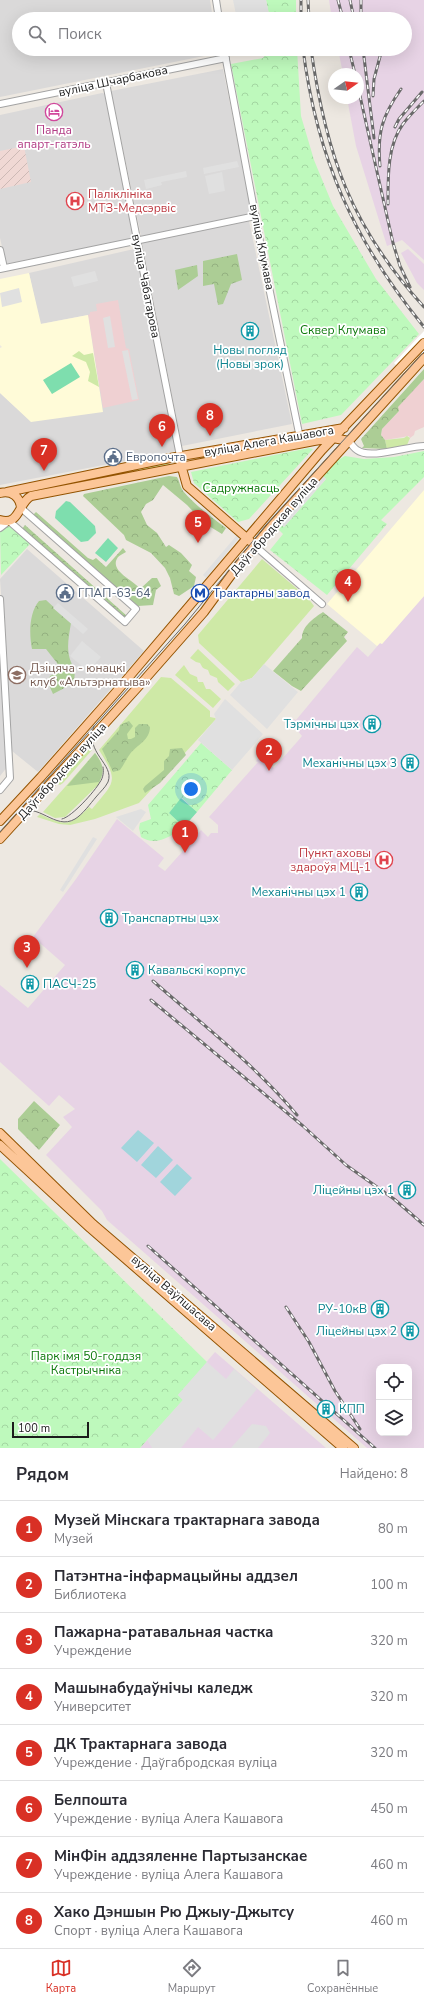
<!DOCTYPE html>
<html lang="ru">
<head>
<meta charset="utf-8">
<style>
  :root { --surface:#fff; --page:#f2f2f3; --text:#2b2b33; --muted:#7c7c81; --line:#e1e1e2; --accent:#d93025 }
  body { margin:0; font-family:"Nunito Sans",sans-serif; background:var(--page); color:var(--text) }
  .controls { position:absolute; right:12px; bottom:12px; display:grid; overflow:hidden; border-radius:8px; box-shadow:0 4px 16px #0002 }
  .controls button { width:36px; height:36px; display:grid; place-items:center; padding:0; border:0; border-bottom:1px solid var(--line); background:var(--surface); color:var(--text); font:20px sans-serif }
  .compass { position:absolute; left:328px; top:68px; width:36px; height:36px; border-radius:50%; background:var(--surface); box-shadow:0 4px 16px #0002; rotate:76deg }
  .scale { position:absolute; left:12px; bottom:10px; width:77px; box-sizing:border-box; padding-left:4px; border:2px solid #1c1c1c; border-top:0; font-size:11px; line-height:14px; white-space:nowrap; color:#1c1c1c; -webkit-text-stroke:3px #fff; paint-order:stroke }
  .you { position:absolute; left:191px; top:789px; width:14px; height:14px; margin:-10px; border:3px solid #fff; border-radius:50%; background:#1a73e8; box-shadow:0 0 0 6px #1a73e833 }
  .badge { display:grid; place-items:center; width:26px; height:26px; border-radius:50%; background:var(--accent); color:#fff; font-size:13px; font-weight:700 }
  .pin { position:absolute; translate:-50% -33px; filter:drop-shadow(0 1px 2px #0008) }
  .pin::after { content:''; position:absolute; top:21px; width:14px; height:12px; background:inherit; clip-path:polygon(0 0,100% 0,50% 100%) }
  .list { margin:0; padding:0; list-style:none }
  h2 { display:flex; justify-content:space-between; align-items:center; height:52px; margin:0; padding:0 16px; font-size:17px }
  h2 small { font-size:13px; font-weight:400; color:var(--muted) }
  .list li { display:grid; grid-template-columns:26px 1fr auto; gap:12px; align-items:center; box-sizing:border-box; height:56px; padding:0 16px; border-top:1px solid var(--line) }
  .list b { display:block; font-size:15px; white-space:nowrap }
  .list p { margin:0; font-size:13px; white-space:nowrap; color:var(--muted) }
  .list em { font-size:13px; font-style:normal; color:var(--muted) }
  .icon { flex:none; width:22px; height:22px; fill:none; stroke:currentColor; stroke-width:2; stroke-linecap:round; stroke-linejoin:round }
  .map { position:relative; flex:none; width:424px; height:1448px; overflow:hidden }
  .search { position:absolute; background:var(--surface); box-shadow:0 4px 16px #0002; left:12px; right:12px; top:12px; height:44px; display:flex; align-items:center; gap:10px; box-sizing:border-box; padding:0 14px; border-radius:22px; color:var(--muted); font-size:15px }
  .sheet { height:500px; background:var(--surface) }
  nav { display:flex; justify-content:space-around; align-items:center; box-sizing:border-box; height:56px; border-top:1px solid var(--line); background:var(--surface); font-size:11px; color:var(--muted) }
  nav a { display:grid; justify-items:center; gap:2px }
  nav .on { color:var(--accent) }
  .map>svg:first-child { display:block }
</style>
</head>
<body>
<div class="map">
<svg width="424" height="1448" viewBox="0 0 424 1448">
  <defs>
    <pattern id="military-furrows" width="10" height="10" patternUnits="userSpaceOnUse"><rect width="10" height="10" fill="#f0d8d4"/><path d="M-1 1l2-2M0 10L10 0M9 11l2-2" fill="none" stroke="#cdb9b5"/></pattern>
    <pattern id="forest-crowns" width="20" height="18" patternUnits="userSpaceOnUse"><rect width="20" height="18" fill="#accd95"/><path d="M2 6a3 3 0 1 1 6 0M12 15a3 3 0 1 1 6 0" fill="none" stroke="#93af80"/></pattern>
    <pattern id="park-crowns" width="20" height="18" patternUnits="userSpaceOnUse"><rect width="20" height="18" fill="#bef9bc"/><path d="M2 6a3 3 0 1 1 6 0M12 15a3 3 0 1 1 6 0" fill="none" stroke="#a3d5a1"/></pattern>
  </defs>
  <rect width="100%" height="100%" fill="#ede8e1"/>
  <!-- residential -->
  <path fill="#dad9d9" d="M0,0h210l3,19h-194v30h200v4l-219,44z
    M223,69l29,145 -111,22 -30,-145z
    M102,93l4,1 28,144 -128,26 -6,-26v-123z
    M249,221l43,203 -110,22 -40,-203z
    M134,249l2,2 40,200 -176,34v-92l31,28 31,-4 31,-64 -5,-38 -48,9 -11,-51z
    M27,549l117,102 -106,121 -26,-21 -12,-172z
    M0,635l8,131 -8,10z"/>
  <!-- commercial -->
  <path fill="#efd0d2" d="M118,300l8,48 3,1 10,51 -36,8 -15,-93 2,-1v-2l7,-1 -1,-7z
    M424,379v48l-9,4 -1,4 -4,3 -1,-2 -24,4 -4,-5 1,-6 17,-18 -2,-4z"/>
  <!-- industrial -->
  <path fill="#e7d3e5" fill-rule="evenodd" d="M329,0h95v260l-22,-20 -15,6 -31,-100 -9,-48h11v-24h-15l-5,-25h67v-30h-73z
    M408,249l16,15v26l-7,-7 -16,-30z
    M424,596v852h-57l-260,-228 -5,-9 -56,-56 26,-28 -9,-10 12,-8 -16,-14 -10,11 -49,-44v-77l28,23 37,-43 -32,-28 43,-58 41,-60 47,39 -6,8 7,5 26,-29 -4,-4 4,-4 4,3 6,-7 7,7 3,-4h7v-8l-9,-8 48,-54h1l-2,-2 6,-7 6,6 -2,3 8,5 23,-26 5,-6 -6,-7 -1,1 -6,-5 5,-6 2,1 61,-73 11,10 12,-14 2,1zM379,1367h30v66h-30z
    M215,1352l111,96h-186l43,-48 -5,-5z"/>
  <!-- education -->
  <path fill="#fffbd8" d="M29,273l12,51 47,-9 15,97 -72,10 -31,-29v-45l2,-1 -2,-2v-66z
    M424,490v106l-42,48 -2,-1 -3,3 -50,-42z"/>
  <!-- military -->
  <path fill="url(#military-furrows)" d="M24,146l7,36 -31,7v-38z"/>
  <!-- grass -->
  <path fill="#cee9a6" d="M79,351l5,4 9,-2 6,34 -11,-6 2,-9 -4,-10 -14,-6z
    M407,436l3,2 -3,7 -20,4 -2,-9 19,-2z
    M168,462l1,3 -135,27 -1,-3z
    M262,559l46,39 6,8 -62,72 -11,4 -42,-39 -1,-8z
    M198,649l37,35 -7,7 -10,-9 -1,-4 -7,-3 -2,-5c-6,-2 -5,-2 -8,-7l-4,-1 -6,-4z
    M184,665l6,9 7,3 1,5h5l3,7h4l11,10 -8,9 -38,-33z
    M161,677l10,1 39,33v6l5,1 1,1 -77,84 -44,16 -25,6 -11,-1 -22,-7 3,-3c25,12 30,13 49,-7l3,2c23,-28 27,-27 7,-59z
    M87,748l5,2 -29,33 -3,2 -4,-2z
    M95,753c8,11 10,19 3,32l-33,32 -10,1 -12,-6z"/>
  <!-- forest -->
  <path fill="url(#forest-crowns)" d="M237,254l5,26 -11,4 -8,20 -5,1 -4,-21 -11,2v-25z
    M197,265l1,11 -20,14 -3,-20z
    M424,369v10l-26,28 1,4 -17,18 -1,6 4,5 2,9 -25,-1 2,-2 -3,-7z
    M169,476l8,1c3,5 3,10 6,14 12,14 28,26 43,37l-4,6 -18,-11 -17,-18 -24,-20 -10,15 -7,4 -5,8 6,13 10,8 9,14 3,-2 12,8 11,12 -3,6 7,6 -2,9 -15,10 -5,-2 -4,-16 -5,-10 -14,-15 -25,-13 -2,-5 -41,-39 1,-2z
    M36,512l52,46 5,2 3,-2 10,9 17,-19 3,4c-3,2 -6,3 -8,5 -10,14 16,23 22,32l12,-11h5l4,8 -5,4 -3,15 -15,1 -106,-90z
    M25,525l102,91 -3,2 -102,-89z
    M46,600l25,23c-3,18 -6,31 4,47l-1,13 -21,11 -5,-11 2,-7 10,-5 -3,-8 -11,-14h-14c-3,-15 -3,-36 7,-48z
    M323,612l25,20 -4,5 3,4 -46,50 -9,-5 -19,-15 29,-33c0,-12 12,-20 21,-26z
    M129,721l4,5 -6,8 1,5h3l4,-2v-9l4,-4h8l3,3c0,13 -13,18 -20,27 -4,5 -6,11 -10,16l-7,2 -11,-23 17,-19 1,-5z
    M182,748l4,7 -26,28 -15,10 -2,-4 2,-3 19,-16v-9l5,-5 1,-7z
    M95,753c7,9 11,18 4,29l-32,4z
    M34,1101l26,24 -21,25 -21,-21v-10z"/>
  <!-- park -->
  <path fill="url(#park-crowns)" d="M266,0h30v19h-26z
    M270,49h27l4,67 13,44 19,46 43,73 43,55 -78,81 -39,9 -71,-360 32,-6z
    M309,448l4,1 -64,70 -11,3 -44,-39 -3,-11z
    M424,451v26l-43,43 6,4 -60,71 -57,-45 13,-16 -4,-4 2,-6 3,3 42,-48 -3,-3 15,-16 7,-4 19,3 30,-2z
    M10,524l20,20 -29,31 -1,-43z
    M201,743l31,27 -35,42 -15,-14 -13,15 15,14c-13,9 -28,20 -43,10l-2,-9 1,-5 11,-4 -3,-14z
    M0,1159l207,203 -29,33 5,5 -43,48h-140z"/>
  <!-- pitch -->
  <path fill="#7edeae" d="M71,363l9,14 -28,17 -9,-14z
    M66,501l4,1 25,24 1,7 -8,8 -7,1 -26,-24 1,-7z
    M108,538l10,10 -12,14 -11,-9z
    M181,798l16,14 -13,15 -15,-14z"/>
  <!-- parking -->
  <path fill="#e0e0e0" d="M233,0h33l4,19h-33z
    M237,161l2,6 -35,7 -1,-6z
    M186,171l1,6 -26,5 1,3 -16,4 -2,-9z
    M222,172l3,19 -16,3 -4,-18z
    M95,271l3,10 -24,6 -3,-10z
    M19,288l3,14 -20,5 -2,-14z
    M110,316l5,31 -7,1 -5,-30z
    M128,350l10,49 -6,1 -10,-49z
    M323,476l3,3 -42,48 -3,-3z
    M237,535l2,3 -33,40 -3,-3z
    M58,603l30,26 -5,5 -30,-26z
    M82,641l19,16 -13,14 -18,-15z
    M264,664l34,28 -31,37 -37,-34 11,-13 11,-4z
    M225,699l38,35 -31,36 -34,-30 18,-21 -2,-5z
    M141,809l5,3 -13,19 -17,-14z
    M93,837l4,2 -34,53 -3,-2z
    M207,1362l19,17 8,-10 23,20 -44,51 -15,-13 -17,21h-29l-5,-8 36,-40 -5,-5z
    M252,1424l14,2 4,7 -12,15h-27z"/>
  <!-- water -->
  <path fill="#a1d5dc" d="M138,1130l16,13 -17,19 -16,-14z
    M158,1146l15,14 -17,18 -15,-13z
    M177,1164l15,14 -17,18 -15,-14z"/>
  <!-- pier -->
  <path fill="#fff" d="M424,331v35l-13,14 -17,-17z"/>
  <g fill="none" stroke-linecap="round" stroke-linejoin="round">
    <defs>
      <path id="minor" d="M216,0l3,19
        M224,49l40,214 36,175
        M106,83l74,373
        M0,104l226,-46
        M0,250l4,18
        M0,269l256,-53
        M349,441c2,3 5,7 8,9 13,10 51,-4 67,-4
        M0,528l9,-7 116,101 11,-13 -115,-101
        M255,546l67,58
        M0,599l10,179 -10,12"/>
      <path id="major" d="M180,461l7,25 63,55
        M7,492l163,-34 174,-30
        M0,493c12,-3 20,4 21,15
        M0,520c20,6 18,-17 31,-24l283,-55 19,-3 16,3
        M0,821l41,-44 76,-86 205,-241 102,-107
        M0,839l138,-152 66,-75 33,-45 33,-39 154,-170
        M0,1133l93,91 261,224
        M0,1145l90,83 253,220"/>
    </defs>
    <!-- minor casing -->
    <use href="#minor" stroke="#a3a3a3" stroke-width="8"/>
    <!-- major casing -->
    <use href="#major" stroke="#935300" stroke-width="10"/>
    <!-- minor -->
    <use href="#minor" stroke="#fff" stroke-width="6"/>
    <!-- major -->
    <use href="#major" stroke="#fcc698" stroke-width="8"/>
    <!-- tram -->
    <path stroke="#6a6a6a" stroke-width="1" d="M18,813c20,-12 37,18 57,6 8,-5 15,-15 21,-22 4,-5 9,-9 12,-15 7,-18 -24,-29 -14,-56
      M62,819c10,-2 33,-28 38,-37 3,-4 4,-10 3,-15
      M0,832l185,-208 81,-99 158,-173"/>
    <defs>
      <path id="rail" d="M308,0l1,19
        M338,0l5,19
        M350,0l4,19
        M361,0v19
        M301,19v-19
        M303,49c14,110 51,192 121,278
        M311,49c15,106 40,178 113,258
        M349,49l6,25
        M363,49l11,89
        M358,87l35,156 7,23 10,21
        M373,96l1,-17 8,-30
        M395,127l4,-8 23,-27
        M380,166c-3,-33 2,-50 21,-77
        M388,204c0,-25 -1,-59 15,-80 6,-8 14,-16 21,-23
        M153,981c49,43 102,84 144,134
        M151,1000l152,126 43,39 48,34 30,26
        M148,1246l227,202
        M286,1307l23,35 26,49 25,38"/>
    </defs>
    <!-- rail casing -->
    <use href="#rail" stroke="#6a6a6a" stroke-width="3"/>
    <!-- rail -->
    <use href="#rail" stroke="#fff" stroke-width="1.5" stroke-dasharray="4.5" stroke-linecap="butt"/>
  </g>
  <!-- icons -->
  <defs>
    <symbol id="hotel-ring" viewBox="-11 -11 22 22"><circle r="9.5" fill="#fff" stroke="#d1479c" stroke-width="1.5"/><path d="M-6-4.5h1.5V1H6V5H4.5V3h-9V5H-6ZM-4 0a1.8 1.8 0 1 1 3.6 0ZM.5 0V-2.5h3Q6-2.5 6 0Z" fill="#d1479c"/></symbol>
    <symbol id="hospital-ring" viewBox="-11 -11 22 22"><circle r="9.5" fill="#fff" stroke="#e0444e" stroke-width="1.5"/><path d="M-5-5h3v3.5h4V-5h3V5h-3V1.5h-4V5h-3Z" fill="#e0444e"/></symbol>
    <symbol id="building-ring" viewBox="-11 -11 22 22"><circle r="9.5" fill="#fff" stroke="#0f9aa8" stroke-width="1.5"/><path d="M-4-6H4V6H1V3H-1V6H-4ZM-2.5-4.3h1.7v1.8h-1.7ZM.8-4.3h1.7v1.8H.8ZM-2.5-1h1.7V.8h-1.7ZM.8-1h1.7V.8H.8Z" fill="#0f9aa8"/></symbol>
    <symbol id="civic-ring" viewBox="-11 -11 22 22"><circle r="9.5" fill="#fff" stroke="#5c6f8a" stroke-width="1.5"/><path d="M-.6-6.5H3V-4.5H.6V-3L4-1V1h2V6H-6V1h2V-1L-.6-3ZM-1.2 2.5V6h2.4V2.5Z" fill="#5c6f8a"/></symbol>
    <symbol id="metro-ring" viewBox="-11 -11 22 22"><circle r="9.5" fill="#fff" stroke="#1a4fb4" stroke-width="1.5"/><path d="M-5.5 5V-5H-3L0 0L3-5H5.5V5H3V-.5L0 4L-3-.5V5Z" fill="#1a4fb4"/></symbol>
    <symbol id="school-ring" viewBox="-11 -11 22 22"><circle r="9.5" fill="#fff" stroke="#8d6e63" stroke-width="1.5"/><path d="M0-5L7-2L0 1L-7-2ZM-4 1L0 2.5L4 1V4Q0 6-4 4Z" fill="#8d6e63"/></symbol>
  </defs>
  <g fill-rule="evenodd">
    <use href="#hotel-ring" x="44" y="102" width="20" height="20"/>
    <use href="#hospital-ring" x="65" y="191" width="20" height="20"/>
    <use href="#building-ring" x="240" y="321" width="20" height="20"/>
    <use href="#civic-ring" x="103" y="447" width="20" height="20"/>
    <use href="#civic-ring" x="55" y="583" width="20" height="20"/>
    <use href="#metro-ring" x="190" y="583" width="20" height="20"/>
    <use href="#school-ring" x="7" y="665" width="20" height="20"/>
    <use href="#building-ring" x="362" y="714" width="20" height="20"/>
    <use href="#building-ring" x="400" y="753" width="20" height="20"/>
    <use href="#hospital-ring" x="374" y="850" width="20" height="20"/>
    <use href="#building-ring" x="349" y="882" width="20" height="20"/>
    <use href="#building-ring" x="99" y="908" width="20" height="20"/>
    <use href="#building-ring" x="125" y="960" width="20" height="20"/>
    <use href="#building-ring" x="20" y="974" width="20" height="20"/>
    <use href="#building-ring" x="397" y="1180" width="20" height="20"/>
    <use href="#building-ring" x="370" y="1299" width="20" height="20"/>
    <use href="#building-ring" x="400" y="1321" width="20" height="20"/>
    <use href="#building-ring" x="316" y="1399" width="20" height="20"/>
  </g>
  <g text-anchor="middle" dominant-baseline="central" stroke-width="3.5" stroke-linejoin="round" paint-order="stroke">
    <!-- street labels -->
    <g font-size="12" fill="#1c1c1c" stroke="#fff">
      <text transform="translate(113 81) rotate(-12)">вуліца Шчарбакова</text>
      <text transform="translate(262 247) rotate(79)">вуліца Клумава</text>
      <text transform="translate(146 286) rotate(79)">вуліца Чабатарова</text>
      <text transform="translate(269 441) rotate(-10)">вуліца Алега Кашавога</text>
      <text transform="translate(274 526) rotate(-49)">Даўгабродская вуліца</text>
      <text transform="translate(62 771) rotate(-48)">Даўгабродская вуліца</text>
      <text transform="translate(174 1293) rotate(41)">вуліца Ваўпшасава</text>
    </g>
    <!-- hotel labels -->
    <g font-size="12" fill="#b23c85" stroke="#fff">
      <text x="54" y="130">Панда<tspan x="54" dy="14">апарт-гатэль</tspan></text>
    </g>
    <!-- health labels -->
    <g font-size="12" fill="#be3a42" stroke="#fff" text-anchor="start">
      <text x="88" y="194">Паліклініка<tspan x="88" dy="14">МТЗ-Медсэрвіс</tspan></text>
      <text x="371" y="853" text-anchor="end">Пункт аховы<tspan x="371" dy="14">здароўя МЦ-1</tspan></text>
    </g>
    <!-- park labels -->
    <g font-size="12" fill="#0d790b" stroke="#fff">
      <text x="343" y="330">Сквер Клумава</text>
      <text x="241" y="488">Садружнасць</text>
      <text x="86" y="1356">Парк імя 50-годдзя<tspan x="86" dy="14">Кастрычніка</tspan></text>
    </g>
    <!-- culture labels -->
    <g font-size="12" fill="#0d838f" stroke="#fff" text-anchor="end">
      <text x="250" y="350" text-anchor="middle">Новы погляд<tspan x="250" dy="14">(Новы зрок)</tspan></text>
      <text x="359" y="724">Тэрмічны цэх</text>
      <text x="397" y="763">Механічны цэх 3</text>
      <text x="346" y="892">Механічны цэх 1</text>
      <text x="122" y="918" text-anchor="start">Транспартны цэх</text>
      <text x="148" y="970" text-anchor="start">Кавальскі корпус</text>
      <text x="43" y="984" text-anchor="start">ПАСЧ-25</text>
      <text x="394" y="1190">Ліцейны цэх 1</text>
      <text x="367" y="1309">РУ-10кВ</text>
      <text x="397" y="1331">Ліцейны цэх 2</text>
      <text x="339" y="1409" text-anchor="start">КПП</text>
    </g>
    <!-- service labels -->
    <g font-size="12" fill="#4e5e75" stroke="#fff" text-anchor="start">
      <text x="126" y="457">Европочта</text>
      <text x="78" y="593">ГПАП-63-64</text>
    </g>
    <!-- transit labels -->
    <g font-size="12" fill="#164399" stroke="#fff" text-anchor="start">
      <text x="213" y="593">Трактарны завод</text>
    </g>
    <!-- education labels -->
    <g font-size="12" fill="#785e54" stroke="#fff" text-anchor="start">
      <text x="30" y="668">Дзіцяча - юнацкі<tspan x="30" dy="14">клуб «Альтэрнатыва»</tspan></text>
    </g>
  </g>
</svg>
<div class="controls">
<button><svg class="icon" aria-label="locate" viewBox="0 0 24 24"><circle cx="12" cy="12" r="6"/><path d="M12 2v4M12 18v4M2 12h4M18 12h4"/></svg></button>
<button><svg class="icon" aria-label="layers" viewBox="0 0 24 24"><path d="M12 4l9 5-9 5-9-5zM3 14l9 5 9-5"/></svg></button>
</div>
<svg class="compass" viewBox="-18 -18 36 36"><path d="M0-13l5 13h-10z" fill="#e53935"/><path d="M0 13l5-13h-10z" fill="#7c7c81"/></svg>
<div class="scale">100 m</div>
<div class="you"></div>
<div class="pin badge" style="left:185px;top:853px">1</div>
<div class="pin badge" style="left:269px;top:771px">2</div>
<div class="pin badge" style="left:27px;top:968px">3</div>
<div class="pin badge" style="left:348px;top:602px">4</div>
<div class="pin badge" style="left:198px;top:543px">5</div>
<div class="pin badge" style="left:162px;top:447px">6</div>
<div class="pin badge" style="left:44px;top:471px">7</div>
<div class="pin badge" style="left:210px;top:436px">8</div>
<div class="search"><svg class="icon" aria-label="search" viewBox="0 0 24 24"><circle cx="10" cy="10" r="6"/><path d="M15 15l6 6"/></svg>Поиск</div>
</div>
<section class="sheet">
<h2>Рядом<small>Найдено: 8</small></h2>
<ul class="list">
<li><span class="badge">1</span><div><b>Музей Мінскага трактарнага завода</b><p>Музей</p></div><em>80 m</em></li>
<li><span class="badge">2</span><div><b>Патэнтна-інфармацыйны аддзел</b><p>Библиотека</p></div><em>100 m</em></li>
<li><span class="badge">3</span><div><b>Пажарна-ратавальная частка</b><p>Учреждение</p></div><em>320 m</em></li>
<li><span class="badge">4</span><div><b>Машынабудаўнічы каледж</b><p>Университет</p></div><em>320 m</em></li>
<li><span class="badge">5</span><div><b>ДК Трактарнага завода</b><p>Учреждение · Даўгабродская вуліца</p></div><em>320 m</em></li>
<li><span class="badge">6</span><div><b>Белпошта</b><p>Учреждение · вуліца Алега Кашавога</p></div><em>450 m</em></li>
<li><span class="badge">7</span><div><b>МінФін аддзяленне Партызанскае</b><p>Учреждение · вуліца Алега Кашавога</p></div><em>460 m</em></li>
<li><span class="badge">8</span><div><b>Хако Дэншын Рю Джыу-Джытсу</b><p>Спорт · вуліца Алега Кашавога</p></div><em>460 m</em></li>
</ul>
</section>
<nav>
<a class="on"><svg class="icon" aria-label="map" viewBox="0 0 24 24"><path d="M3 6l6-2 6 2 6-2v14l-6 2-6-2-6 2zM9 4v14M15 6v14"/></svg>Карта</a>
<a><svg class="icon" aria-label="directions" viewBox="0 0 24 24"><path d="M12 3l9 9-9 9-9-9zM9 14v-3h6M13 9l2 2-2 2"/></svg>Маршрут</a>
<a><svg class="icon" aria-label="saved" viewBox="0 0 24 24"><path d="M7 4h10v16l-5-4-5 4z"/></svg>Сохранённые</a>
</nav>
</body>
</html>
